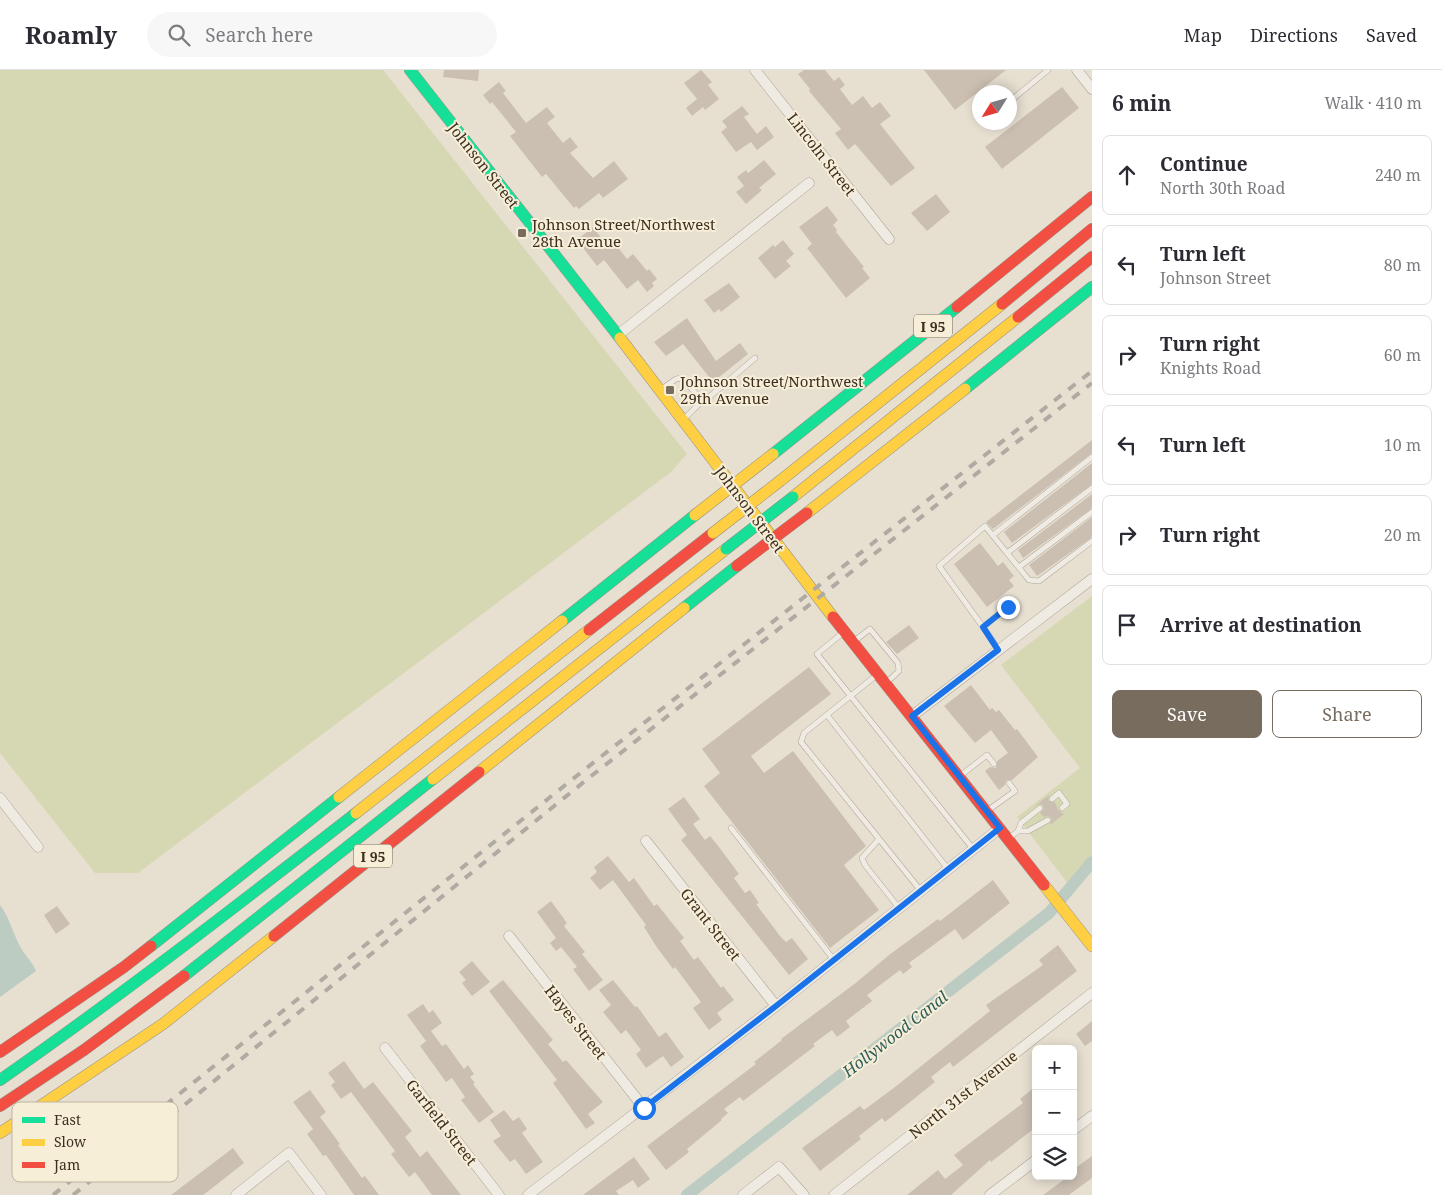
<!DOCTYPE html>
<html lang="en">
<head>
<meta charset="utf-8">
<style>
  :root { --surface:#fff; --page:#f7f7f7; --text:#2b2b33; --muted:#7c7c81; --line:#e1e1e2; --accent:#786c5e }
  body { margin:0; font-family:"Noto Serif",serif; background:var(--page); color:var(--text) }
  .controls { position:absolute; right:15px; bottom:15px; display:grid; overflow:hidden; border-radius:8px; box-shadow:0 2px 12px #0003 }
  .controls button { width:45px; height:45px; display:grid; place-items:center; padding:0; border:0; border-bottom:1px solid var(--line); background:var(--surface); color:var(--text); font:25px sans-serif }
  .compass { position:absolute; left:972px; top:15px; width:45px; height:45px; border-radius:50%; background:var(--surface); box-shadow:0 2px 12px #0003; rotate:233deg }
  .stop { position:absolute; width:15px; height:15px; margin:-11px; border:4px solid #1a73e8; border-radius:50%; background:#fff }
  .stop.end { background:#1a73e8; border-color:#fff; box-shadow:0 1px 5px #0008 }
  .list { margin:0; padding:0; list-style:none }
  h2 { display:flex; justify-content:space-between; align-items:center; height:65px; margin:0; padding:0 20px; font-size:21px }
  h2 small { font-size:16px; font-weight:400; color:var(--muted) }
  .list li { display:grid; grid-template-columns:32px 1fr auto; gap:15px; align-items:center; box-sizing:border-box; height:80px; margin:0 10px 10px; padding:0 10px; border:1px solid var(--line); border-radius:8px }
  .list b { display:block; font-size:19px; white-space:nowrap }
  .list p { margin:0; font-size:16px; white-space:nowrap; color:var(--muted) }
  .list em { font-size:16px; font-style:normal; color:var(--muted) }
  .actions { display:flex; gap:10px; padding:15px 20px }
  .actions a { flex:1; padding:11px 0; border:1px solid var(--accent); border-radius:8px; text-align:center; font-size:18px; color:var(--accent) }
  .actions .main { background:var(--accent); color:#fff }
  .icon { flex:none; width:28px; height:28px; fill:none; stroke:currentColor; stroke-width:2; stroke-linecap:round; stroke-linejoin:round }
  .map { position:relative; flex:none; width:1092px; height:1125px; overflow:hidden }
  header { display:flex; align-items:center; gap:30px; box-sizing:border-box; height:70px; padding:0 25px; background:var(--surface); border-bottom:1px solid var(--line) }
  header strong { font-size:24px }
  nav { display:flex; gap:28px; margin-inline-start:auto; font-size:18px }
  .search { width:350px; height:45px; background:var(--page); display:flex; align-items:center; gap:12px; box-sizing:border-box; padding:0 18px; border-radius:28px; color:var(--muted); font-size:19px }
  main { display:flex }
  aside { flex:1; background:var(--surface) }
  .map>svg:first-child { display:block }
</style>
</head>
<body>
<header>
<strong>Roamly</strong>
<div class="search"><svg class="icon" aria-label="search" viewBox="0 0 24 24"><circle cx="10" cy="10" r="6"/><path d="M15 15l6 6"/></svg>Search here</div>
<nav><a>Map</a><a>Directions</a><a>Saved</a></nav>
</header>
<main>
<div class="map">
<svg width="1092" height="1125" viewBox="0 0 1092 1125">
  <rect width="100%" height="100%" fill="#e7e0d1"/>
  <!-- green -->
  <path fill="#d6d7b3" d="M0,0h383l304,384 -16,18 -533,401h-43l-95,-120z
    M1092,526v262l-11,20 -9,11 -55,-72 63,-49 -79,-103z"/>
  <!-- water -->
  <path fill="#bcccc2" d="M0,835c10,13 13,29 21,43 5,9 11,13 15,23l-36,26z"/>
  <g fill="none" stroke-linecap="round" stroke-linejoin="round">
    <!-- canal -->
    <path stroke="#bcccc2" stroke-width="12" d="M687,1125l362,-282 43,-51"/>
  </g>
  <!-- building -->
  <path fill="#cbbfb2" d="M444,0h35l-1,11 -35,-4z
    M701,0l11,12 -4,3 11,14 -14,11 -2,-3 -11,9 -6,-8 11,-9 -13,-16z
    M804,0h21l9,11 5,-4 6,8 -5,4 12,16 11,-9 9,12 8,-6 11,14 -11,8 35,44 -24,18 -36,-42 -7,6 -13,-17 6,-4 -32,-38 1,-2 -12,-15z
    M924,0h82l-51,40z
    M499,12l7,9 -3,2 23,30 21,-16 8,10 -8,6 16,20 7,-6 8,10 -8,6 23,25 21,-17 14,18 -25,19 -4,-5 -20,16 -3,-3 -2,2 -28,-34 -4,3 -32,-41 6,-4 -24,-30 -2,2 -7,-9z
    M1062,17l17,21 -77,61 -17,-22z
    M742,36l7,8 -5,3 13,17 9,-8 8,11 -17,13 -6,-8 -15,10 -15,-20 6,-5 -5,-6z
    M764,90l12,14 -17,14 3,2 -16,14 -10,-12 8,-6 -7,-9 9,-7 2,3z
    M936,124l14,18 -23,19 -16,-18z
    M827,136l11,14 -5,5 4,5 -1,2 28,35 -2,1 8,10 -24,20 -39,-50 5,-4 -13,-17z
    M593,157l12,16 6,-5 16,21 6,-5 14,17 2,-2 8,10 -5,4 2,3 -7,6 -9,-12 -11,9 -23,-29 -7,6 -20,-26z
    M783,170l11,14 -8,7 5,5 -16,13 -17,-21 15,-13 2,2z
    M729,213l11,14 -19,15 -2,-3 -5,4 -10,-13z
    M687,248l29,43 24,-18 8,11 -35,28 -30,-38 -17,12 -12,-14z
    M1092,370v13l-99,76 -7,-7z
    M1092,393v21l-80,59 -8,-11z
    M1092,424v14l-69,50 -5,-8z
    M1092,447v20l-55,39 -8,-11z
    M980,473l18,23 5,-4 11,14 -5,4 5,6 -27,21 -33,-43z
    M909,555l10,13 -22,16 -11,-12z
    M809,597l22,27 -80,62 13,17 29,-22 73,95 -22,19 35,45 -49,38 -126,-162 16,-13 -18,-24z
    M971,615l19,25 2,-2 4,4 3,-2 16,20 2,-1 21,28 -26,23h-6l-1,5 -6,5 -14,-19 5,-4 6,1 1,-7 11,-8 -17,-23 -16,13 -31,-37z
    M1049,725l-1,6 7,1 3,8 6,4 -14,11 2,-7 -4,-2 -4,1 -4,-4 4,-4 -1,-4 -4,-1 -4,2z
    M684,727l16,22 -7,5 12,16 5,-4 9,11 20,27 -5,4 11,15 5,-3 9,13 -3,1 24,32 6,6 6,-4 16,21 -19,16 -108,-135 6,-5 -19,-26z
    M608,786l21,26 5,-4 20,28 3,-2 27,34 -4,3 14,19 4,-3 23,31 2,-2 11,14 -17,13 5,7 -13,10 -16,-22 8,-6 -26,-35 -2,2 -17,-23 -12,-19 2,-2 -33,-45 -13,10 -10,-12 7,-6 -3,-5z
    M993,810l17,23 -47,37 -8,-11 -46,34 3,4 -9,7 -3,-4 -33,25 5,6 -26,20 4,6 -13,10 -5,-7 -19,14 2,2 -72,55 -3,-4 -16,12 4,4 -7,6 1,1 -35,29 2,3 -23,18 -19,-24 109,-82 -2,-2 28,-22 -1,-1 76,-57 32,-27 49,-36 2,2z
    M551,831l16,22 -3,3 21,26 -3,2 21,26 -14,11 -16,-22 4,-2 -16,-20 -5,4 -6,-8 6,-5 -19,-26z
    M57,836l13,18 -14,10 -12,-19z
    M1058,875l19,26 -124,96 -3,-5 -19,15 4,5 -50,40 -3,-4 -23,18 2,3 -41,32 -18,-23 58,-42 4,4 31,-23 95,-76 -4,-6 57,-40 -4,-5z
    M472,891l18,21 -18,14 -10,-13 4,-3 -7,-8z
    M503,910l50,60 -5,4 15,18 3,-2 37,42 -15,12 7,9 -9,6 -33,-46 4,-3 -68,-89z
    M613,910l22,27 2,-1 22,31 7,-5 18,25 -13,10 -8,-11 -17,12 -10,-14 5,-4 -15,-20 -5,4 -18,-22 8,-7 -12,-15z
    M423,934l6,9 4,-3 9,13 -11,8 11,15 4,-2 18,25 4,-4 6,9 -4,3 5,6 -2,1 21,28 -15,11 -18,-23 4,-3 -13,-19 -6,4 -26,-36 6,-5 -19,-26z
    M1092,951v20l-7,5 -9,-12z
    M344,991l20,28 9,-7 39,49 -7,6 15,20 7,-6 34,44h-29l-17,-23 -6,5 -18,-23 4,-3 -44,-59 -10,7 -10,-14 4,-3 -7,-9z
    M1036,1016v41l-45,35 -1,-2 -39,35h-44l31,-25 7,9 18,-14 -9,-10 69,-52 -3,-4z
    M310,1020l16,22 -6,5 20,27 -2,1 24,33 3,-2 14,19h-25l-28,-40 -3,1 -16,-22 6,-5 -20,-27z
    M504,1040l9,11 6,-4 8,12 -5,4 21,29 -17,12 -11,-15 -5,3 -17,-21 8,-5 -11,-16z
    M233,1078l11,15 -33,26 -8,6h-32z
    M1092,1086v22l-23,17h-26l26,-19h4l1,-7z
    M634,1087l16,22 -12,9 -5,-8 -17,11 3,4h-36z"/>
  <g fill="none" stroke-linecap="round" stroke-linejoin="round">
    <defs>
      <path id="lane" d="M1009,32l39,-32
        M660,320l16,-11 6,-1 18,20h8l47,-40
        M683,350l16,-16 1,-6
        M993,465l99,-78
        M1007,483l85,-65
        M1019,497l73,-55
        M983,557l-44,-61 46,-40 44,54 10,1 53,-40
        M844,562l-27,22 157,196
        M853,572l17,-13 28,34 1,8 -13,12
        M998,579l-15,-22 25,-20
        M878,604l-74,59 -3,9 120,149
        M827,645l121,154
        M960,706l27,-21 7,9
        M1052,729l7,-6 8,11 -5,4
        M987,741l28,-20 -6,-8
        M731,758l103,132
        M1018,761h10l20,-11
        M1009,768l9,-7 3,-8 19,-15
        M879,769l-17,19 3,7 34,43"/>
      <path id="street" d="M755,0l134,169
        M1077,0l15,19
        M618,265l191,-152
        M912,646l180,-137
        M0,728l38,49
        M646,771l130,165
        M509,866l135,172
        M385,978l114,147
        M1073,1060l19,-14
        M236,1125l53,-42 32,42
        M528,1125l248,-189 224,-178
        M743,1125l36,-28 25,28
        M834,1125l258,-202
        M990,1125l46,-35"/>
      <path id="fast" d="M410,0l210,268
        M965,319l127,-102
        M773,384l184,-147
        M684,538l53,-42
        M562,551l133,-106
        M151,876l188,-149
        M184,906l249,-197
        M0,1010c122,-85 239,-176 356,-267"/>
      <path id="slow" d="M620,268l213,279
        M780,411l222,-177
        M793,427l225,-180
        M807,443l158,-124
        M479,702l205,-164
        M433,709l293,-230
        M339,727l223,-176
        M356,743l233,-183
        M1044,815l48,61
        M0,1063l163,-109 111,-88"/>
      <path id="jam" d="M1002,234l90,-75
        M957,237l135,-110
        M1018,247l74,-60
        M833,547l211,268
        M589,560l124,-97
        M274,866l205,-164
        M0,982l124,-85 27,-21
        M0,1036l84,-56 100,-74"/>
    </defs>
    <!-- lane casing -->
    <use href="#lane" stroke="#ada599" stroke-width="6"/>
    <!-- street casing -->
    <use href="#street" stroke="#ada599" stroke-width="11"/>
    <!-- fast casing -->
    <use href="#fast" stroke="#9c958a" stroke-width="12"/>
    <!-- slow casing -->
    <use href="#slow" stroke="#9c958a" stroke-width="12"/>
    <!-- jam casing -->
    <use href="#jam" stroke="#9c958a" stroke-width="12"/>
    <!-- lane -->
    <use href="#lane" stroke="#efebe3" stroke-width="5"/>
    <!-- street -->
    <use href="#street" stroke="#efebe3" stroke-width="10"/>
    <!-- fast -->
    <use href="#fast" stroke="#16e098" stroke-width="11"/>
    <!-- slow -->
    <use href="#slow" stroke="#ffcf43" stroke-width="11"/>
    <!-- jam -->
    <use href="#jam" stroke="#f24e42" stroke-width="11"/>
    <!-- rail -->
    <path stroke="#afaaa2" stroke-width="4" stroke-dasharray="9 9" stroke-linecap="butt" d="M53,1125l531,-425 508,-399
      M73,1125l517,-418 502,-394"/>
    <defs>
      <path id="fast-bridge" d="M726,479l67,-52"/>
      <path id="slow-bridge" d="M695,445l78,-61
        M713,463l67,-52"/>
      <path id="jam-bridge" d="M737,496l70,-53"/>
    </defs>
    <!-- fast-bridge casing -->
    <use href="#fast-bridge" stroke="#928b80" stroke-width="12" stroke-linecap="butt"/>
    <!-- slow-bridge casing -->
    <use href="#slow-bridge" stroke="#928b80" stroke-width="12" stroke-linecap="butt"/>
    <!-- jam-bridge casing -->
    <use href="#jam-bridge" stroke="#928b80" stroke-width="12" stroke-linecap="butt"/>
    <!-- fast-bridge -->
    <use href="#fast-bridge" stroke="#16e098" stroke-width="11"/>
    <!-- slow-bridge -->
    <use href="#slow-bridge" stroke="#ffcf43" stroke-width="11"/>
    <!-- jam-bridge -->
    <use href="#jam-bridge" stroke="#f24e42" stroke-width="11"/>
  </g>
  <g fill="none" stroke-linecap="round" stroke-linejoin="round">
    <!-- route -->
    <path stroke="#1a73e8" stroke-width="6" d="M644,1038l132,-102 224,-178 -88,-112 86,-66 -15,-23 25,-20"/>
  </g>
  <!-- markers -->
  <g fill="#786c5e" stroke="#f7eed8" stroke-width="2">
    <rect x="517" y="158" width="10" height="10" rx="2.5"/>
    <rect x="665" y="315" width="10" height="10" rx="2.5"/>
  </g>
  <g text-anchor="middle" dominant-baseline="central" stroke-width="4" stroke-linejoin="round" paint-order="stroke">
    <!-- shield labels -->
    <g fill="#f7eed8" stroke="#756857" stroke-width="1">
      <rect x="914" y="244.5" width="38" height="23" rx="4"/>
      <rect x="354" y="774.5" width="38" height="23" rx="4"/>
    </g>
    <g font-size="14" font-weight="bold" fill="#3d2e20">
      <text x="933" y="256">I 95</text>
      <text x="373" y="786">I 95</text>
    </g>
    <!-- street labels -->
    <g font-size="15" fill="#3d2e20" stroke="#f7eed8">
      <text transform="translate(822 84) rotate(52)">Lincoln Street</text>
      <text transform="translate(484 95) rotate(52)">Johnson Street</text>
      <text transform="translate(750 439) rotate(53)">Johnson Street</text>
      <text transform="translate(711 854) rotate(52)">Grant Street</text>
      <text transform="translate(576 952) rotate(52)">Hayes Street</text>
      <text transform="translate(963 1024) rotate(-38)">North 31st Avenue</text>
      <text transform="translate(442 1052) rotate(52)">Garfield Street</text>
    </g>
    <!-- poi labels -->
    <g font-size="15" fill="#3d2e20" stroke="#f7eed8" text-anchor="start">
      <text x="532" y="154">Johnson Street/Northwest<tspan x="532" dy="17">28th Avenue</tspan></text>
      <text x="680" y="311">Johnson Street/Northwest<tspan x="680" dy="17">29th Avenue</tspan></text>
    </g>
    <!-- water labels -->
    <g font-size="16" font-style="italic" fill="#2f5d5a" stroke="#f7eed8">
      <text transform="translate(895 964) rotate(-38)">Hollywood Canal</text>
    </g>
  </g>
  <!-- legend -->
  <rect x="12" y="1032" width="166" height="80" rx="8" fill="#f7eed8" stroke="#bfb4a1" stroke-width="1"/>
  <rect x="22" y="1047" width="23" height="6" fill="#16e098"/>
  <rect x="22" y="1069" width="23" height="7" fill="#ffcf43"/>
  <rect x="22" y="1092" width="23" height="6" fill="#f24e42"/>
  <g font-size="14" fill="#3d2e20">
    <text x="54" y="1055">Fast</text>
    <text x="54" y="1077">Slow</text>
    <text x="54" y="1100">Jam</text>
  </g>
</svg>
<div class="controls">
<button>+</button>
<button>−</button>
<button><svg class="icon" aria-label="layers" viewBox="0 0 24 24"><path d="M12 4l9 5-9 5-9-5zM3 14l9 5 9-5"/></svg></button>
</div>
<svg class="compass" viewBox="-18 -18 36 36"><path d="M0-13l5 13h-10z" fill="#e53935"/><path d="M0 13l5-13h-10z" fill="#7c7c81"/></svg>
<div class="stop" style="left:644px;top:1038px"></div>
<div class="stop end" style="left:1008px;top:537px"></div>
</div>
<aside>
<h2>6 min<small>Walk · 410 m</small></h2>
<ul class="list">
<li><svg class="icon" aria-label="ahead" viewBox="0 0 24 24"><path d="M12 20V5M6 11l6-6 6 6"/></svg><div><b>Continue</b><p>North 30th Road</p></div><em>240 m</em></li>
<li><svg class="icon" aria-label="left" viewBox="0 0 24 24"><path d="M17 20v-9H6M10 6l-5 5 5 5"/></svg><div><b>Turn left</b><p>Johnson Street</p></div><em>80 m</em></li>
<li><svg class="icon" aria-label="right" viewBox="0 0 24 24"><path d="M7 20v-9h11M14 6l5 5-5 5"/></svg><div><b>Turn right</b><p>Knights Road</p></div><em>60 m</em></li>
<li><svg class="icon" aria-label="left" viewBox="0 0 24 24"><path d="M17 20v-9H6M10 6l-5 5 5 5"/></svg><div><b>Turn left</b></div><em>10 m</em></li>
<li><svg class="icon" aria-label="right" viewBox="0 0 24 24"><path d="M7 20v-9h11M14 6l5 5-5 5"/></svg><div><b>Turn right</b></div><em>20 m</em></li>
<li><svg class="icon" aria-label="arrive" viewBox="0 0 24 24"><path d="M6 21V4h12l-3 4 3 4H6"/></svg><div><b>Arrive at destination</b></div></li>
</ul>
<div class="actions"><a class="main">Save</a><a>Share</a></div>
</aside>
</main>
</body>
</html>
